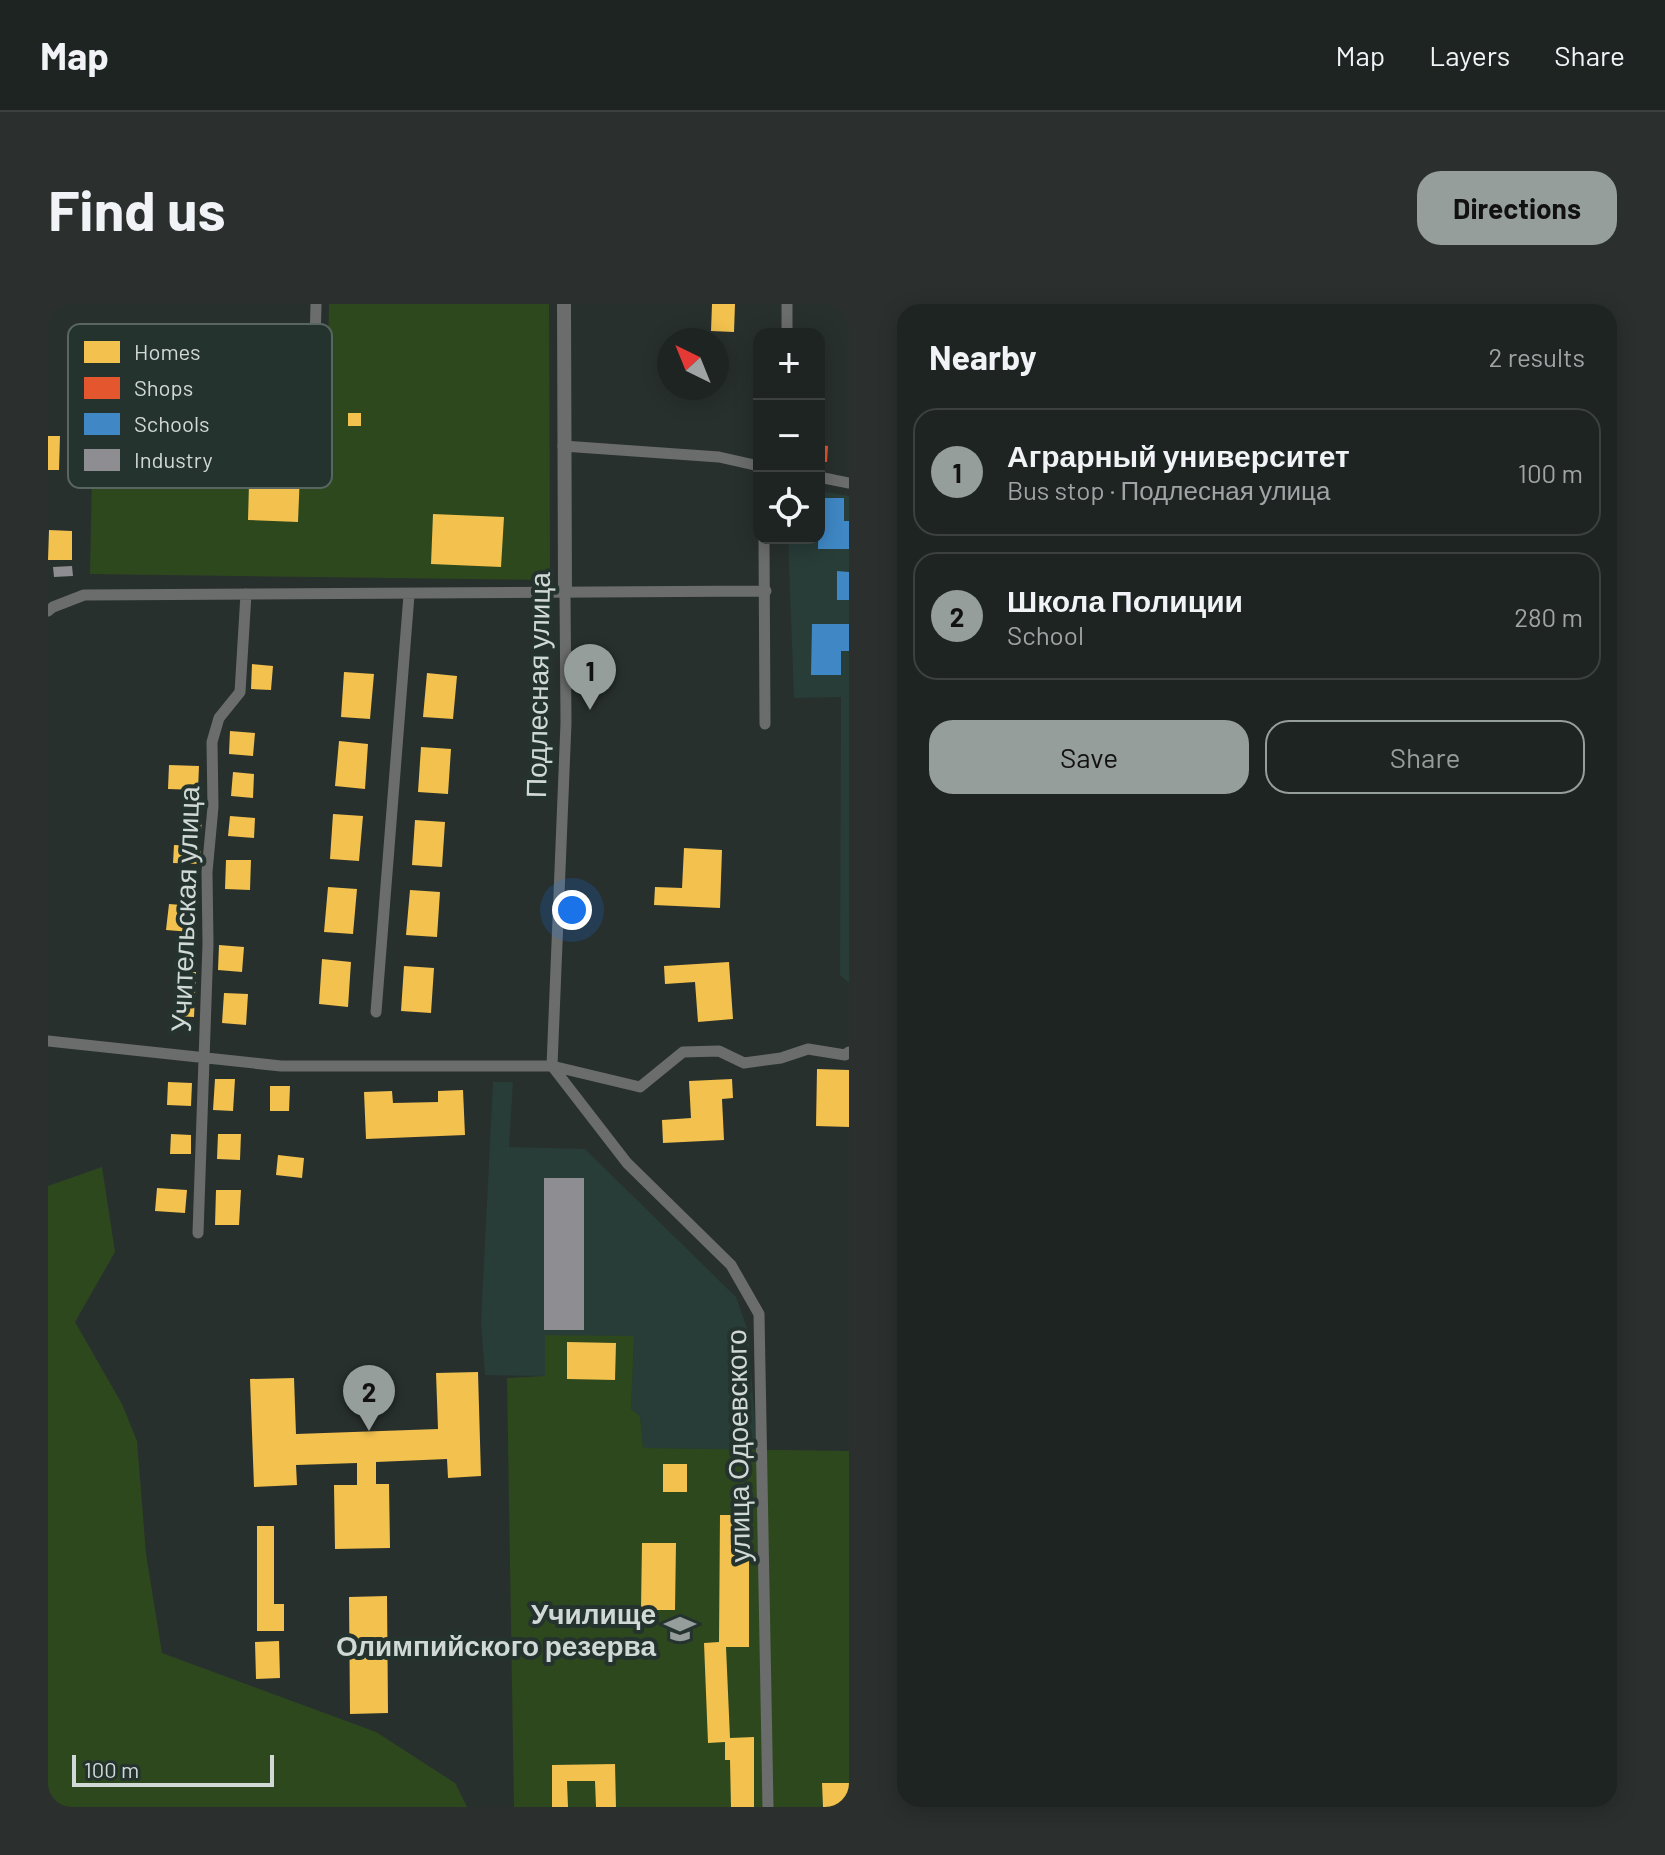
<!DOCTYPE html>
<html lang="en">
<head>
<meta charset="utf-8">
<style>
  :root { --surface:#1e2422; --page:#2b302f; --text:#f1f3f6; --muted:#a1a4a5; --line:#3c4140; --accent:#969e9c }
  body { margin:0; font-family:Barlow,sans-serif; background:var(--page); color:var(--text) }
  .controls { position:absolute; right:24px; top:24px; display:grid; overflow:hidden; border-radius:16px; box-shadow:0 4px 20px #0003 }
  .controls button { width:72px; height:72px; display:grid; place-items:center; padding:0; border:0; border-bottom:2px solid var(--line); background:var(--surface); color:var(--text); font:40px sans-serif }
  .compass { position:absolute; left:609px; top:24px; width:72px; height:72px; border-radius:50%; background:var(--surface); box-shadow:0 4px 20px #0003; rotate:317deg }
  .scale { position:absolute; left:24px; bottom:20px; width:202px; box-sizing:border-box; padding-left:8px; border:4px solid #d1d9d7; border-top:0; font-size:22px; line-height:28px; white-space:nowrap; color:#d1d9d7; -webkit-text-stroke:6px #25332f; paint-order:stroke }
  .you { position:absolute; left:524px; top:606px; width:28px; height:28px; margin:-20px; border:6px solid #fff; border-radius:50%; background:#1a73e8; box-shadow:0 0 0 12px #1a73e833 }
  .badge { display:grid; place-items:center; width:52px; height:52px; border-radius:50%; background:var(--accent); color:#111; font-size:26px; font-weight:700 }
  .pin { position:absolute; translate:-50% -66px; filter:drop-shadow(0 2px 4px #0008) }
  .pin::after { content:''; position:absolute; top:42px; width:28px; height:24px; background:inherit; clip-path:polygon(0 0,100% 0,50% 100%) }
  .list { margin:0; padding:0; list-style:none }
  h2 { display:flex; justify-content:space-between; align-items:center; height:104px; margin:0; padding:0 32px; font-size:34px }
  h2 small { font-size:26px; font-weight:400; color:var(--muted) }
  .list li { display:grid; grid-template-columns:52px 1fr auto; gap:24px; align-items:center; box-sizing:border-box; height:128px; margin:0 16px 16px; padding:0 16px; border:2px solid var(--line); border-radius:24px }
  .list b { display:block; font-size:30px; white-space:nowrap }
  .list p { margin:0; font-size:26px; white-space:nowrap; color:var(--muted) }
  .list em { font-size:26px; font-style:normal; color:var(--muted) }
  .actions { display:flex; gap:16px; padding:24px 32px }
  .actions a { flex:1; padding:18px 0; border:2px solid var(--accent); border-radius:24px; text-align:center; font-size:28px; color:var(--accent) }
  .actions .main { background:var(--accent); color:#111 }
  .icon { flex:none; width:44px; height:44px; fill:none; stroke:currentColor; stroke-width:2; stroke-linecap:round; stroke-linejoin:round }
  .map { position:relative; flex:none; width:801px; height:1503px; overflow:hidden; border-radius:24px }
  header { display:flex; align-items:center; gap:48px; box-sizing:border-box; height:112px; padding:0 40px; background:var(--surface); border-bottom:2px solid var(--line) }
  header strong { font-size:38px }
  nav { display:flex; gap:44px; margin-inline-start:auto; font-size:28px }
  .intro { display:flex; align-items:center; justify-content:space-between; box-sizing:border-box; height:192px; padding:0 48px }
  h1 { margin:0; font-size:56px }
  .button { padding:20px 36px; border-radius:24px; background:var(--accent); color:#111; font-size:28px; font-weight:700 }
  main { display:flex; gap:48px; padding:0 48px }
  aside { flex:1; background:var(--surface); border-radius:24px; box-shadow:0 4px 20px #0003 }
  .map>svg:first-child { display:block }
</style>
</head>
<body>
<header>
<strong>Map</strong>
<nav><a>Map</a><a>Layers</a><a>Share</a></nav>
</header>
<div class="intro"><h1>Find us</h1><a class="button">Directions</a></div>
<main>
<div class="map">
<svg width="801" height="1503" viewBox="0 0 801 1503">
  <rect width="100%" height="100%" fill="#28302e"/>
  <!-- built -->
  <path fill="#283c38" d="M771,187l30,5v487l-9,-8 1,-278 -47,1 -6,-160h31z
    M445,778h20l-4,65 76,2 151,148 12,34 9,119 -114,-2 -3,-32 -9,-7 3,-72 -88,-2v41l-61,-1 -4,-52z"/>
  <!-- green -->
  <path fill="#2e481e" d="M281,0h220l1,276 -460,-6 3,-149 29,-29 205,-2z
    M54,863l13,85 -40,70 47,82 15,37 9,113 16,99 214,79 79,51 12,24h-419v-621z
    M497,1031l89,1 -3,73 9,7 3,32 206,3v356h-335l-7,-429 38,-2z"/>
  <!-- homes -->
  <path fill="#f2c14e" d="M664,0h23l-1,28 -23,-1z
    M300,109h13v13h-13z
    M0,132h12l-1,34h-11z
    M202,144l51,1 -3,73 -50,-2z
    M385,210l71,3 -3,50 -70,-3z
    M1,226l23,1v29h-24z
    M204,360l21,2 -2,24 -20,-1z
    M296,368l30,2 -4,45 -29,-2z
    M379,369l30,3 -4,43 -30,-2z
    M182,427l25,2 -2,23 -24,-2z
    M291,437l29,3 -3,45 -30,-3z
    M373,443l30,2 -3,45 -30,-2z
    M121,461l30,1 -1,24 -30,-1z
    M185,468l21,2 -1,24 -22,-2z
    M134,509h20l-1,21 -19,-1z
    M285,510l30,2 -4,45 -29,-2z
    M182,512l25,2 -1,20 -26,-2z
    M367,516l30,2 -3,45 -30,-2z
    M126,541l27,1 -1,18 -27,-1z
    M636,544l38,2 -2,58 -66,-3 1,-18 27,1z
    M178,556h25l-1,30 -25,-1z
    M280,583l29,2 -4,45 -29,-2z
    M362,586l30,2 -3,45 -31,-2z
    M121,600l25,2 -3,26 -25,-2z
    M171,641l25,2 -2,25 -24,-2z
    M274,655l29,3 -3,45 -29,-3z
    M681,658l4,57 -35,3 -3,-40 -30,2 -1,-18z
    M356,662l30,2 -3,45 -30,-2z
    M128,668h20l-2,45 -20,-1z
    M176,689l24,1 -2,31 -24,-2z
    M769,765l32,1v57l-33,-1z
    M167,775h20l-2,32 -20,-1z
    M684,775l1,19 -11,1 2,41 -61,3 -1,-23 29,-2 -2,-37z
    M120,778l24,1 -1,23 -24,-1z
    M222,782h20l-1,25h-19z
    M415,786l2,45 -99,4 -2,-47 28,-1 1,12 45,-1v-11z
    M123,830l20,1v19h-21z
    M170,830h23l-1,26 -23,-1z
    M230,851l26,3 -2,20 -26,-3z
    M109,884l30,2 -2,23 -30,-2z
    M168,886h25l-2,35h-24z
    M519,1038l49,1 -1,37 -48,-1z
    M430,1068l3,104 -33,2 -1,-19 -71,3v22h13l1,64 -55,1 -1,-64h23v-22l-61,2 1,20 -43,2 -4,-108 44,-1 2,56 142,-5 -2,-56z
    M615,1160h24v28h-24z
    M672,1211h29v132h-23l4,91 24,-1v70h-23l-1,-47h-5v-18l-17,1 -4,-100 15,-1z
    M209,1222h17v78h10v27h-27z
    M594,1239h34l-1,67h-34z
    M339,1292l1,117 -38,1 -1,-117z
    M231,1337l1,37 -24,1 -1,-37z
    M567,1460l1,43h-20l-1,-26h-28l1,26h-16v-42z
    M774,1479h27v24h-26z"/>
  <!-- shops -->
  <path fill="#e4572e" d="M771,141l9,1 -1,16h-8z"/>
  <!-- schools -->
  <path fill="#3f88c5" d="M771,194h25v23h5v28h-31z
    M789,267l12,1v28h-12z
    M764,320h37v27h-8v24h-30z"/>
  <!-- industry -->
  <path fill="#8d8d92" d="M24,262l1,10 -19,1 -1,-10z
    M496,874h40v152h-40z"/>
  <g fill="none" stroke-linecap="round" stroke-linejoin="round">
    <!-- minor -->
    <path stroke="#6b6d6c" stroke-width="11" d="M739,30v-30
      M266,79l2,-79
      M515,142l156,11 40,9
      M771,173l30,6
      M716,234l1,186
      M0,307l5,-4 31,-12 682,-4
      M328,708l33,-417
      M0,737l233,25h271l88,21 43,-35 36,-1 25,12 37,-5 27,-9 37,6 4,-3
      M504,762l75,97 104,102 28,49 9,493
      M504,762l14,-343 -1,-130
      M150,929l10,-289 -1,-72 6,-65 -1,-65 7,-24 21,-26 6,-98"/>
    <!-- tertiary -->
    <path stroke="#6b6d6c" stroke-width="14" d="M516,0l1,289"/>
  </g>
  <!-- icons -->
  <defs>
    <symbol id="university-bare" viewBox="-9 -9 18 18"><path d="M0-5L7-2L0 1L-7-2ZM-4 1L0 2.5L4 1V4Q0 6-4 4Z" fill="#969e9c" stroke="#25332f" stroke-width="2.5" paint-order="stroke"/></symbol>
  </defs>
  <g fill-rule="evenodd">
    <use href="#university-bare" x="610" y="1303" width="44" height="44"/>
  </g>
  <g text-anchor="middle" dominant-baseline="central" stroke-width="8" stroke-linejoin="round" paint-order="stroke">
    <!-- street labels -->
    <g font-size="28" fill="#d1d9d7" stroke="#25332f">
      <text transform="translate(489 381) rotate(-89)">Подлесная улица</text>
      <text transform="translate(136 605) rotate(-88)">Учительская улица</text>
      <text transform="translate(689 1142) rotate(-91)">улица Одоевского</text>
    </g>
    <!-- poi labels -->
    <g font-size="28" font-weight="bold" fill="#d1d9d7" stroke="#25332f" text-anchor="end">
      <text x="608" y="1309">Училище<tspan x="608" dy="32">Олимпийского резерва</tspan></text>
    </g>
  </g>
  <!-- legend -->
  <rect x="20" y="20" width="264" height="164" rx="12" fill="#25332f" stroke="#596561" stroke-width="2"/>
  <rect x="36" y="37" width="36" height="22" fill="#f2c14e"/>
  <rect x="36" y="73" width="36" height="22" fill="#e4572e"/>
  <rect x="36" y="109" width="36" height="22" fill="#3f88c5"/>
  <rect x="36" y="145" width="36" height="22" fill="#8d8d92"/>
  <g font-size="22" fill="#d1d9d7">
    <text x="86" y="56">Homes</text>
    <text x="86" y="92">Shops</text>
    <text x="86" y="128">Schools</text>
    <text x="86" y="164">Industry</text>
  </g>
</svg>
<div class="controls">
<button>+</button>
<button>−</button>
<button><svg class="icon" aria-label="locate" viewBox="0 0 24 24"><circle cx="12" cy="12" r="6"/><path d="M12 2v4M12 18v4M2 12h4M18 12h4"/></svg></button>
</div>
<svg class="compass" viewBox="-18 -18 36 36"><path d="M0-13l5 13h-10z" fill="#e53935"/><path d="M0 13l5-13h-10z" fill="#a1a4a5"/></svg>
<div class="scale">100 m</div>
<div class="you"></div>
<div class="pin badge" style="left:542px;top:406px">1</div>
<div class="pin badge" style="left:321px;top:1127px">2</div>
</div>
<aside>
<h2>Nearby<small>2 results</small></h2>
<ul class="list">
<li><span class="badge">1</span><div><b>Аграрный университет</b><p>Bus stop · Подлесная улица</p></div><em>100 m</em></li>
<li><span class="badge">2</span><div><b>Школа Полиции</b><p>School</p></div><em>280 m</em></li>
</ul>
<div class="actions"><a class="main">Save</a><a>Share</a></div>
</aside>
</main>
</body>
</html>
